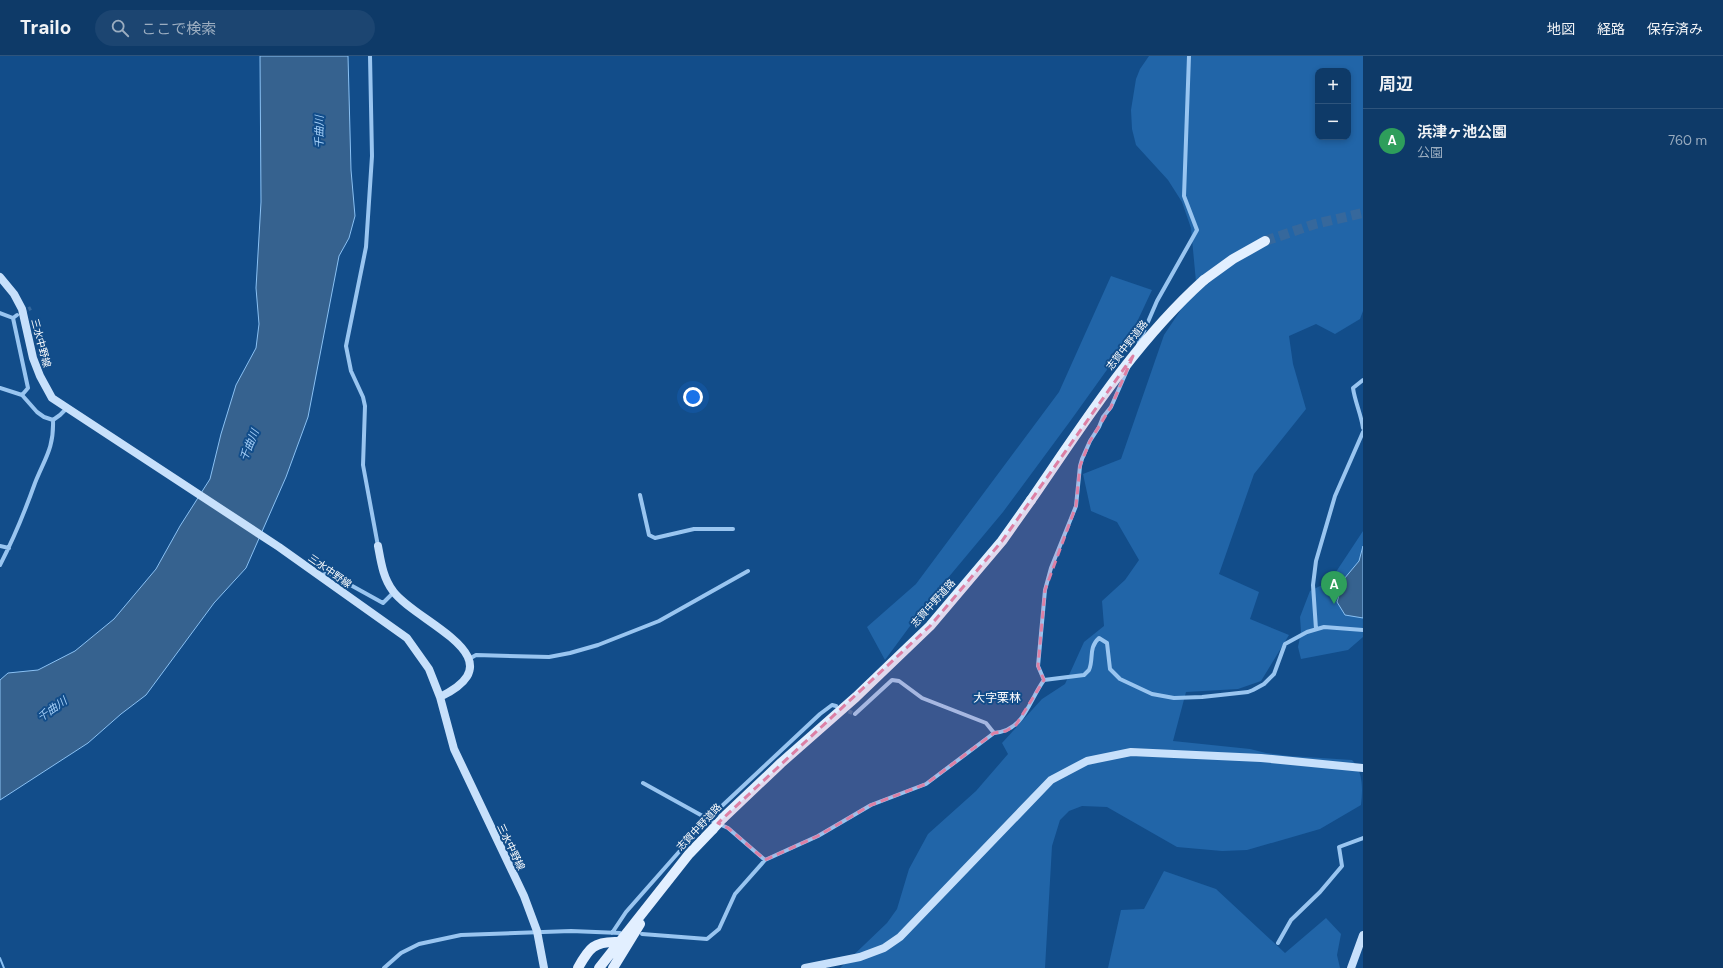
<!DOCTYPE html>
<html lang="ja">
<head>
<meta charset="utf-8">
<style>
  :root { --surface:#0e3a68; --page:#1c4571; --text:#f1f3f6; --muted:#9badc0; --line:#2e547c; --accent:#8c9099 }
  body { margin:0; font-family:"DM Sans","Noto Sans JP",sans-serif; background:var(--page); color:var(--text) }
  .controls { position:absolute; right:12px; top:12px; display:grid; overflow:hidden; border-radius:8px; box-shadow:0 2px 6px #0003 }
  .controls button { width:36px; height:36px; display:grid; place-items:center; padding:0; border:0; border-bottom:1px solid var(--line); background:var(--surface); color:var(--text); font:20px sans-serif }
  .you { position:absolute; left:693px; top:341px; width:14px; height:14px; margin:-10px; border:3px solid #fff; border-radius:50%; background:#1a73e8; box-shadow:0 0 0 6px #1a73e833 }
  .badge { display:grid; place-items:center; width:26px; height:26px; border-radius:50%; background:var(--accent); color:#fff; font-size:13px; font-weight:700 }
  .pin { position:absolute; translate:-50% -33px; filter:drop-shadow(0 1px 2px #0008) }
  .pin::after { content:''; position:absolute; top:21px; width:14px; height:12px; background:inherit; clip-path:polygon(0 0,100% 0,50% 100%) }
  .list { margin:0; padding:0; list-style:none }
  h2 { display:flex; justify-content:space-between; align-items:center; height:52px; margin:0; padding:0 16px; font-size:17px }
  h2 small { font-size:13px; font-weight:400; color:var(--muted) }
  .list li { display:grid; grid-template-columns:26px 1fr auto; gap:12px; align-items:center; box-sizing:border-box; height:64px; padding:0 16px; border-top:1px solid var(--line) }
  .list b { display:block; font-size:15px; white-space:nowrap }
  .list p { margin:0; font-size:13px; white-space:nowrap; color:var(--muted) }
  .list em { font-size:13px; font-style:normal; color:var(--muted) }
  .icon { flex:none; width:22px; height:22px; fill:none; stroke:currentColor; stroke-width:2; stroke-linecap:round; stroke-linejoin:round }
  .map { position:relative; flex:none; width:1363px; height:912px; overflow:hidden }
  header { display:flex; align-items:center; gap:24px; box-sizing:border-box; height:56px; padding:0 20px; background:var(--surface); border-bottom:1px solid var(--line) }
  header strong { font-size:19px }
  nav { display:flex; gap:22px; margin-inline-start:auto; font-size:14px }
  .search { width:280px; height:36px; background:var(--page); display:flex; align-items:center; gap:10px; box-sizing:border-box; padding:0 14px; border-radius:22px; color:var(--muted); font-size:15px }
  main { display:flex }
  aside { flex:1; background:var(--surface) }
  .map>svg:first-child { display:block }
</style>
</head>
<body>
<header>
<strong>Trailo</strong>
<div class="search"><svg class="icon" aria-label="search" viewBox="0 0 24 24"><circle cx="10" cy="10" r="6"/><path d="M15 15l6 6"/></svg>ここで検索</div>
<nav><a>地図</a><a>経路</a><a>保存済み</a></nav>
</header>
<main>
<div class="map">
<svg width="1363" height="912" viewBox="0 0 1363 912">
  <rect width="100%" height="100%" fill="#124d8a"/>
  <!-- green -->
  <path fill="#2165a8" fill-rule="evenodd" d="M1149,0h214v255l-3,8 -25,15 -19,-10 -27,12 4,28 13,45 -52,65 -35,100 40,18 -9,27 39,16 -28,46 -23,8 -52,3 -13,49 77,8 16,4 24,3 62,4c11,11 11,29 9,45l-41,24 -73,21 -25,1 -45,-4 -70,-40 -25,-1 -13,5 -9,9 -8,26 -7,122h-205l47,-45 10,-14 12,-40 19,-35 48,-43 32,-37 -6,-11 40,-44 23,-15 19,-42 20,-16 -2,-25 23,-21 14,-20 -22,-38 -26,-11 -8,-37 38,-15 43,-124 16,-24 16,-29 -5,-54 -9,-26 -14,-22 -32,-35 -4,-16 -1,-19 5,-31 4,-10zM1318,15h30v66h-30z
    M1111,220l41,14 -23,49 -58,81 -68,92 -76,91 -42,57 -18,-33 49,-43 143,-192z
    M1363,475v106l-15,13 -47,9 -3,-12 3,-15 -1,-15 10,-26 20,-10z
    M1164,815l52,18 69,64 41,-35 15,16 -4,21 3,13h-232l13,-58 23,-1z"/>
  <!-- water -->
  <path fill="#36628f" stroke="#8ac1f4" d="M260,0h88l3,114 4,46 -6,22 -10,18 -31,161 -22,60 -40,91 -32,35 -68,92 -25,19 -33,29 -88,57v-120l8,-7 30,-3 37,-19 39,-32 42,-50 24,-43 30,-47 11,-45 15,-49 20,-37 3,-24 -3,-36 5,-86z
    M1363,490v72l-18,-3 -8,-13 7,-23 15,-18z"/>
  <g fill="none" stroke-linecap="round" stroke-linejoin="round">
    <!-- stream -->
    <path stroke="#8ac1f4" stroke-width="2" d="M0,902l4,10"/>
    <!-- street-tunnel -->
    <path stroke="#36689c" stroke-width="4" stroke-dasharray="4 2" stroke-linecap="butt" d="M23,256l8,-4
      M843,653l12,5"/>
    <!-- primary-tunnel -->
    <path stroke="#36689c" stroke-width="10" stroke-dasharray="10 5" stroke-linecap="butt" d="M1265,185l50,-17 48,-11"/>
    <!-- street -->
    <path stroke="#99c5f0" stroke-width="4" d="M370,0l2,100 -6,91 -20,99 5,25 12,26 2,9 -2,59 15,81
      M0,257l13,5 4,-3
      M13,262l15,70 -6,7
      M1138,289l19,-44 40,-71 -13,-34 5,-140
      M1363,324l-10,8c2,14 8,26 10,40
      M0,332l22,7 15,17 7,5 9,3 7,-5 7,-7
      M640,439l9,40 6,3 39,-9h39
      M0,490l9,2
      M0,509c14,-27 25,-54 35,-82 10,-25 19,-35 18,-63
      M321,520l6,-4 56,31 11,-11
      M1316,573l-3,-44 3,-24 19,-65 28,-64
      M469,603l7,-4 73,2 21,-4 28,-8 61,-24 89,-50
      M1044,624l-6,-14 7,-76 6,-22 25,-62 4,-40 2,-7 8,-18 9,-14 4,-10 8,-10 17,-39
      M855,658l37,-34 7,1 23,17 64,25 8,10
      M643,727l65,36 20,9 37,32
      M612,877l14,-21 82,-93 112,-105 12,-9 4,1
      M642,878l65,5 12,-10 16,-35 30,-34 53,-24 53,-31 55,-21 68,-51c31,-3 34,-31 50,-53l40,-5 5,-5c5,-11 -1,-22 10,-32l8,5 3,26 10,10 32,15 22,4 28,-1 46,-5 5,-2 11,-6 10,-10 11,-30 22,-12 17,-5 39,3
      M1278,887l13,-23 29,-28 22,-26 -3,-19 24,-9
      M384,912l17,-15 18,-9 42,-9 110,-4 49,2"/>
    <!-- secondary -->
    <path stroke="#c7e0fb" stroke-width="8" d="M0,221l14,17 8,15 11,49 7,18 12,22 227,149 128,91 22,31 11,28 14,52 70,147 13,35 7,37
      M378,490c3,16 5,32 15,45 22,31 128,67 47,106
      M805,912l55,-11 24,-9 16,-11 151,-157 36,-19 44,-9 130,6 102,10
      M1351,912l12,-33"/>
    <!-- primary -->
    <path stroke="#e2efff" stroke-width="10" d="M1204,224l29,-21 32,-18
      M723,762l58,-55 75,-66 74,-71 72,-85 29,-41
      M578,912c11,-20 16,-27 40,-26
      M599,912l90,-114 24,-25
      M613,912l27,-44"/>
    <!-- primary-bridge -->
    <path stroke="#e2efff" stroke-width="10" d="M1031,444c53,-77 103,-157 173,-220
      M713,773l10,-11"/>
  </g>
  <!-- marked area -->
  <path fill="#dd80a5" fill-opacity="0.2" stroke="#dd80a5" stroke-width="3" stroke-dasharray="8 5" stroke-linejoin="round" d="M1133,300l-22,51 -21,34 -10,25 -4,40 -31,84 -7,76 6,14 -28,45 -10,6 -12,2 -68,51 -55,21 -53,31 -53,24 -37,-32 -10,-5 212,-197 72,-85z"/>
  <g text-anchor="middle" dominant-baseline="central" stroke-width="4" stroke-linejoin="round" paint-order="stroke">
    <!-- street labels -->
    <g font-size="10" fill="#fff" stroke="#124d8a">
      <text transform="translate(41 287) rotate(75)">三水中野線</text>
      <text transform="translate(1127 289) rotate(-52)">志賀中野道路</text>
      <text transform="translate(330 515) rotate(35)">三水中野線</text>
      <text transform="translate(933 547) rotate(-48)">志賀中野道路</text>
      <text transform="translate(699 771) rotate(-47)">志賀中野道路</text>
      <text transform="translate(511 791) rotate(64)">三水中野線</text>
    </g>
    <!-- water labels -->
    <g font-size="11" font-style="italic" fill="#a4cff8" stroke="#124d8a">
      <text transform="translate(319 76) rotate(-89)">千曲川</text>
      <text transform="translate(249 389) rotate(-68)">千曲川</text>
      <text transform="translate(52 653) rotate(-35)">千曲川</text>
    </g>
    <!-- quarter labels -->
    <g font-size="12" fill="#fff" stroke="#124d8a">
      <text x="997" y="642">大字栗林</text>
    </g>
  </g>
</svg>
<div class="controls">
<button>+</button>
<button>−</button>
</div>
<div class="you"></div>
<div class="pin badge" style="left:1334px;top:548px;background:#2e9e5b">A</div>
</div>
<aside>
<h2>周辺<small></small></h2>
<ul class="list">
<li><span class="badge" style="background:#2e9e5b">A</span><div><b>浜津ヶ池公園</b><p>公園</p></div><em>760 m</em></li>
</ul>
</aside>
</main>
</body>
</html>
